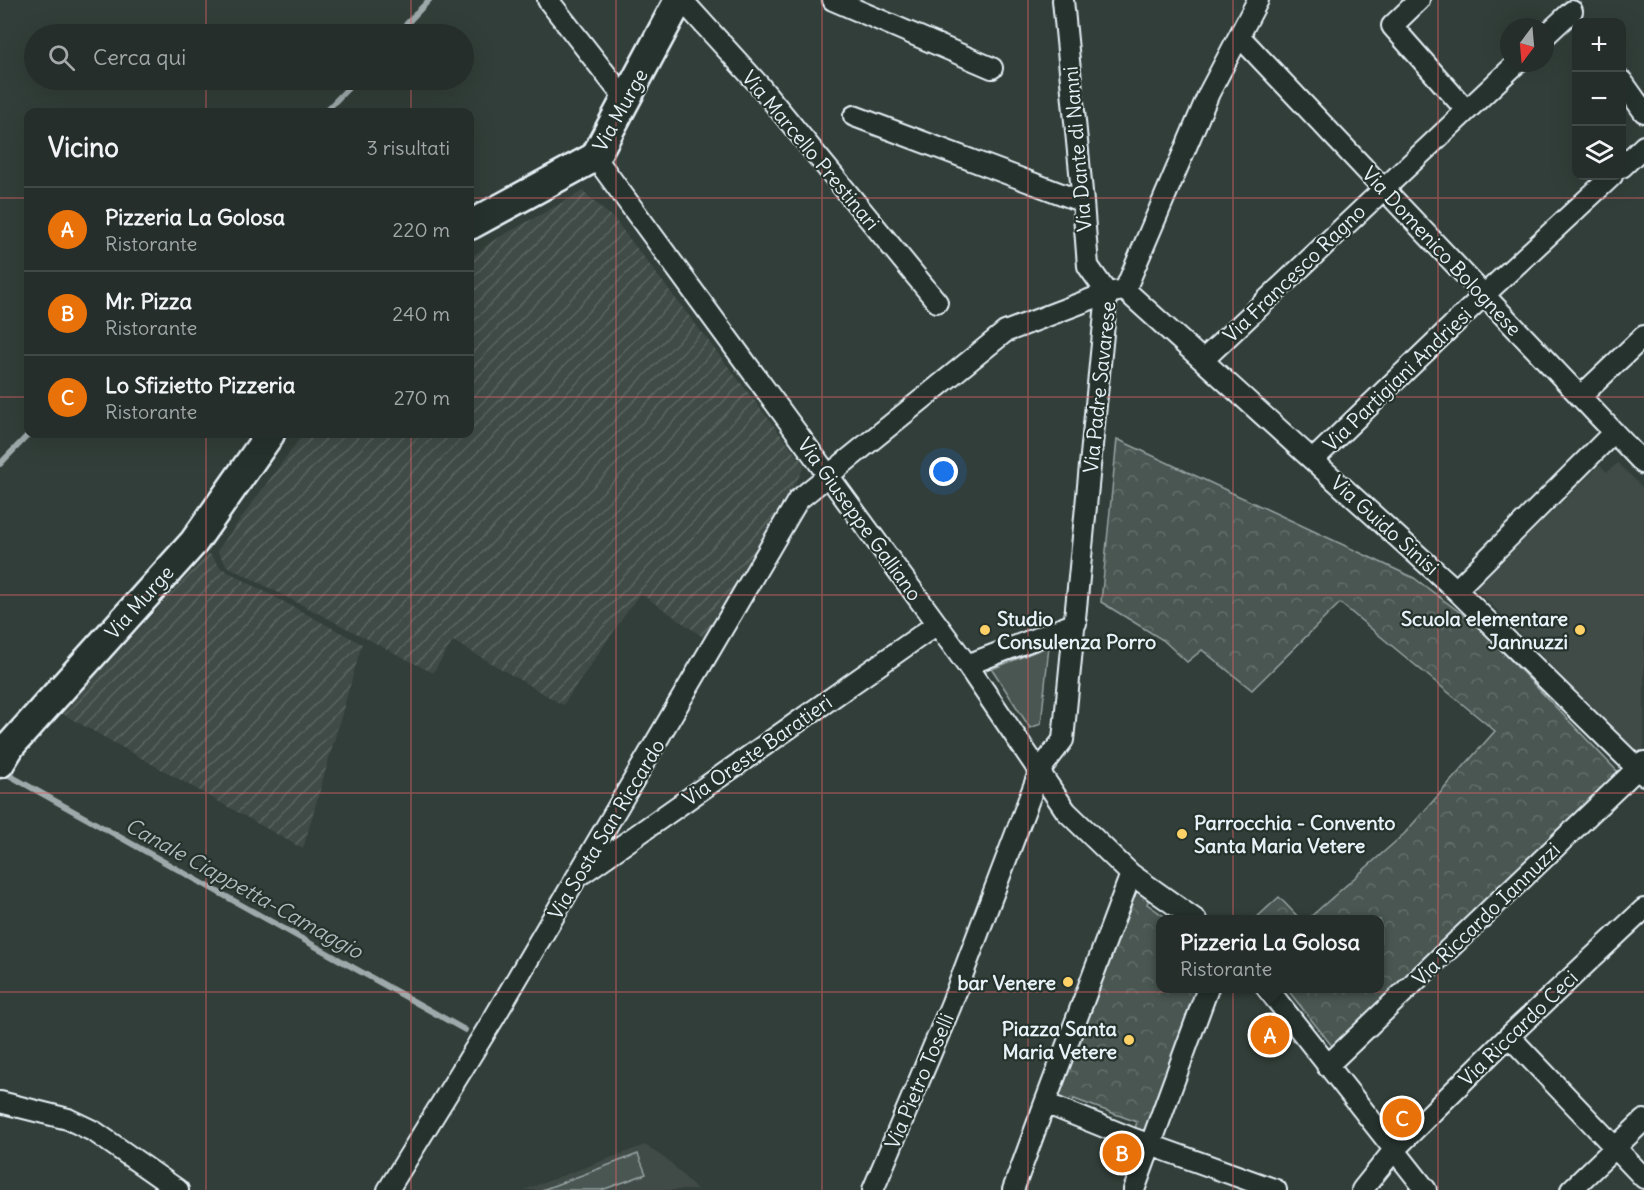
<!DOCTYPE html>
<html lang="it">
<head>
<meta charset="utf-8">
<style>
  :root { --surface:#262e2b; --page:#323a37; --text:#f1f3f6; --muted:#a4a8a9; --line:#424a47; --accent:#8abfa5 }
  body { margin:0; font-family:Delius,sans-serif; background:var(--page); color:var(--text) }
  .controls { position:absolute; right:18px; top:18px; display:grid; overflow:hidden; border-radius:12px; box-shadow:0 6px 24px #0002 }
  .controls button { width:54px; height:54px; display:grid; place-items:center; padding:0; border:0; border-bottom:2px solid var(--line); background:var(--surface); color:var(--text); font:30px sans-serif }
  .compass { position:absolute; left:1500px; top:18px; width:54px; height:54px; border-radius:50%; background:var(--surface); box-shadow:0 6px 24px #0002; rotate:196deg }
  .you { position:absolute; left:944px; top:472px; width:21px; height:21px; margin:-15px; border:4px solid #fff; border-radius:50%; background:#1a73e8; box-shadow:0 0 0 9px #1a73e833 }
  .badge { display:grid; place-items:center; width:39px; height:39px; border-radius:50%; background:var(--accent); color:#fff; font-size:20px; font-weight:700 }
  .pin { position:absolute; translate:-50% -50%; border:3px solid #fff; box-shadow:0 2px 6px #0006 }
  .popup { position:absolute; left:1156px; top:915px; width:228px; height:78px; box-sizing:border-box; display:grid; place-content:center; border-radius:12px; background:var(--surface); filter:drop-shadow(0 2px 4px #0005); font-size:20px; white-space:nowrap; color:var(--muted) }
  .popup b { font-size:22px; color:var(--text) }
  .popup::after { content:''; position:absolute; left:50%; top:100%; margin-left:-12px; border:12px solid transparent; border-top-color:var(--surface) }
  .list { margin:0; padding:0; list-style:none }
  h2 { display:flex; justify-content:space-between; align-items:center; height:78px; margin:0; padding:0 24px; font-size:26px }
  h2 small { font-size:20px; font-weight:400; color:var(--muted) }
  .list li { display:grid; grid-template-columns:39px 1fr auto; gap:18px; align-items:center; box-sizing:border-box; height:84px; padding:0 24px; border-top:2px solid var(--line) }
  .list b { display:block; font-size:22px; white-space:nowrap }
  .list p { margin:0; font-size:20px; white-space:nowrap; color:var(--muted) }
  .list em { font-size:20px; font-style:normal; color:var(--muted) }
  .icon { flex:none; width:33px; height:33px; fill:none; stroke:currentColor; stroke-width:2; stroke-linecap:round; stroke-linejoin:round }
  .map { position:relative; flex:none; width:1644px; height:1190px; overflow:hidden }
  .search { position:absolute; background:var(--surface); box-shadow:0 6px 24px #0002; left:24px; top:24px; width:450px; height:66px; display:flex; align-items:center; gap:15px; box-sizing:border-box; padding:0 21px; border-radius:33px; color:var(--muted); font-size:22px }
  .panel { position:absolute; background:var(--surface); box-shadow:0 6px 24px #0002; left:24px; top:108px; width:450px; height:330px; border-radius:12px }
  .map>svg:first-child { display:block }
</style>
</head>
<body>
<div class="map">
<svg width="1644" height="1190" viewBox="0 0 1644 1190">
  <defs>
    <pattern id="industrial-furrows" width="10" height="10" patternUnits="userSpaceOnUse" patternTransform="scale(1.5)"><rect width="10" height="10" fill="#3f4b46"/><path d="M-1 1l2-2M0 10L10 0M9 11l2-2" fill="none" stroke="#5b6561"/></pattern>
    <pattern id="forest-crowns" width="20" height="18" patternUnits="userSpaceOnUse" patternTransform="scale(1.5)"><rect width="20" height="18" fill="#495651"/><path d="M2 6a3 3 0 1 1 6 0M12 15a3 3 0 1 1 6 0" fill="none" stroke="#636f6b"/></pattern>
  </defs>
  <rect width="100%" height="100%" fill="#323e39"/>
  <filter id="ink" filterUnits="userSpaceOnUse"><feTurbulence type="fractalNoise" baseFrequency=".0167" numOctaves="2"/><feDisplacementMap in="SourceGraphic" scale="12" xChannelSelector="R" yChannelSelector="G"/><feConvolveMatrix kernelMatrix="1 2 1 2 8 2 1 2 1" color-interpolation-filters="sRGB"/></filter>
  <g filter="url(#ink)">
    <!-- built -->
    <path fill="#3f4b46" d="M1618,463l26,26v259l-6,6 -163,-166 125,-123 7,7z
      M645,1145l25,17 27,28h-173z"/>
    <!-- industrial -->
    <path fill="url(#industrial-furrows)" d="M583,191l32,29 190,246 -99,173 -66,-46 -77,112 -110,-64 -20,32 -206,-107 -10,-15 86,-117h167v-176l24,-18z
      M209,553l12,15 141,76 -59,205 -242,-136z"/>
    <!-- green -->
    <path fill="#495651" stroke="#98a4a4" stroke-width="1.5" d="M1049,646l-8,78 -11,4 -38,-59z
      M638,1154l8,20 -44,16h-60z"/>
    <!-- forest -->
    <path fill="url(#forest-crowns)" stroke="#98a4a4" stroke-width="1.5" d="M1117,439l297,139 64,48 140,146 -286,274 -45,-57 93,-1v-68l-72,-1 96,-85 91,-103 -155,-128 -88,87 -50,-40 -15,12 -24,-22 -62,-38z
      M1137,890l13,6 -3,8 21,15 -8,1v68l40,1 -55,142 -10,-3 2,-6 -63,-23 -3,7 -9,-4 -3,-5z
      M1279,897l21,22h-45z"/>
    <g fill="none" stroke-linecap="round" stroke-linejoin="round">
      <!-- stream -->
      <path stroke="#9ea9ab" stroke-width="6" d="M397,34l32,-34
        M325,112l31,-32
        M0,464l29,-30
        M7,774l458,256"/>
      <defs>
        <path id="street" d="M548,0l78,100
          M682,0l78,86 177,216
          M833,0l159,68
          M1419,0l-27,26 74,84
          M1545,36l27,-25
          M1240,37l404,427
          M1622,81l22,31
          M854,116l229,86
          M595,157l372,508 99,146 65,63 65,46
          M1622,167l22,-21
          M1125,290l331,300 188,185
          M1203,360l314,-297
          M1580,397l64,-61
          M1313,460l171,-165 128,-119
          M1456,590l158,-158
          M967,665l109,-42
          M583,873l354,-249
          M1131,874l-86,229 89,36 142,51
          M1267,988l159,202
          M1509,1036l135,142
          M1327,1066l317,-304
          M0,1102l68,17 27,13 83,58
          M388,1190l106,-172 304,-518 207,-168 102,-39 -19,-27 -5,-64 -20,-202
          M873,1190l78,-185 89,-235 23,-30 44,-447 18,-3 84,-197 49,-93
          M1013,1190l32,-87
          M1134,1190l74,-202
          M1362,1190l32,-40 115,-114 135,-127
          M1571,1190l73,-70"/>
        <path id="secondary" d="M470,225l125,-68 84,-157
          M0,763l11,-18 183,-203 76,-108"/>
      </defs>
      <!-- street casing -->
      <use href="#street" stroke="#e8f1f8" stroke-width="24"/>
      <!-- secondary casing -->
      <use href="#secondary" stroke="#e8f1f8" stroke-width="33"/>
      <!-- street -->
      <use href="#street" stroke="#26332d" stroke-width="20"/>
      <!-- secondary -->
      <use href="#secondary" stroke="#26332d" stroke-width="28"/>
    </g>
  </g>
  <!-- grid -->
  <path fill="none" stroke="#db6466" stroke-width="1.5" stroke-opacity="0.55" d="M206,0v34M411,0v34M616,0v1190M822,0v1190M1028,0v1190M1233,0v1190M1438,0v1190M206,80v32M411,80v32M0,198h28M470,198h1174M0,397h28M470,397h1174M206,434v756M411,434v756M0,595h1644M0,793h1644M0,992h1644"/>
  <!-- markers -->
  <g fill="#ffd166" stroke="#26332d" stroke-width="2">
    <circle cx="985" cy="630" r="6"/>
    <circle cx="1580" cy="630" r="6"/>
    <circle cx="1182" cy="834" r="6"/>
    <circle cx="1068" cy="982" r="6"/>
    <circle cx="1129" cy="1040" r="6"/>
  </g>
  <g text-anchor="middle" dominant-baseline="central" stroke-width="4.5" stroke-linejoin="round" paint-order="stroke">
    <!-- street labels -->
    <g font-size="20" fill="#e8f1f8" stroke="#26332d">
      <text transform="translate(620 110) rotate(-61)">Via Murge</text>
      <text transform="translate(1077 149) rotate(-95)">Via Dante di Nanni</text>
      <text transform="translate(811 150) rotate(50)">Via Marcello Prestinari</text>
      <text transform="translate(1442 251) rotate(47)">Via Domenico Bolognese</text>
      <text transform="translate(1294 273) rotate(-44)">Via Francesco Ragno</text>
      <text transform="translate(1397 379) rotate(-44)">Via Partigiani Andriesi</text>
      <text transform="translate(1099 387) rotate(-84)">Via Padre Savarese</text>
      <text transform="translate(860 519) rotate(54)">Via Giuseppe Galliano</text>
      <text transform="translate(1385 525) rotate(42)">Via Guido Sinisi</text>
      <text transform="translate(139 602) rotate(-48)">Via Murge</text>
      <text transform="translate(757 750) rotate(-35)">Via Oreste Baratieri</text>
      <text transform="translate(606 829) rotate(-59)">Via Sosta San Riccardo</text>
      <text transform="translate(1486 914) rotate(-44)">Via Riccardo Iannuzzi</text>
      <text transform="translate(1518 1028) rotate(-44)">Via Riccardo Ceci</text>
      <text transform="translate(919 1081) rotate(-67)">Via Pietro Toselli</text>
    </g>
    <!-- poi labels -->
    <g font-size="20" font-weight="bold" fill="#e8f1f8" stroke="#26332d" text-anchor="end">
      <text x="997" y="618" text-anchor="start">Studio<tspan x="997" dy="23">Consulenza Porro</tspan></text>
      <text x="1568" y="618">Scuola elementare<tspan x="1568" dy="23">Jannuzzi</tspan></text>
      <text x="1194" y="822" text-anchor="start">Parrocchia - Convento<tspan x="1194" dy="23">Santa Maria Vetere</tspan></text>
      <text x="1056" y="982">bar Venere</text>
      <text x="1117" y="1028">Piazza Santa<tspan x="1117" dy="23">Maria Vetere</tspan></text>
    </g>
    <!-- water labels -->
    <g font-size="21" font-style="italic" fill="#b1bbbe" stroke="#26332d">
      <text transform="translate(244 888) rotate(29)">Canale Ciappetta-Camaggio</text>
    </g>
  </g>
</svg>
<div class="controls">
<button>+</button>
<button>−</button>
<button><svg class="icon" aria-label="layers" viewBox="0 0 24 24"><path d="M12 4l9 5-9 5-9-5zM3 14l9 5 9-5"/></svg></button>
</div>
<svg class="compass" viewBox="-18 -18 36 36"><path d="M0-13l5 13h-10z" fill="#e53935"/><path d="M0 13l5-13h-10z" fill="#a4a8a9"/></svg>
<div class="you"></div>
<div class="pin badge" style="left:1270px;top:1035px;background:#e8710a">A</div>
<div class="popup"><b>Pizzeria La Golosa</b>Ristorante</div>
<div class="pin badge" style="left:1122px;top:1153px;background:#e8710a">B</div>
<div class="pin badge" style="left:1402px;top:1118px;background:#e8710a">C</div>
<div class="search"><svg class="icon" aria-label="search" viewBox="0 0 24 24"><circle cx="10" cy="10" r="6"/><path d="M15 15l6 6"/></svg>Cerca qui</div>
<section class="panel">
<h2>Vicino<small>3 risultati</small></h2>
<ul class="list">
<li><span class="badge" style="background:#e8710a">A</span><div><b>Pizzeria La Golosa</b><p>Ristorante</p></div><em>220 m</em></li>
<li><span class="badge" style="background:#e8710a">B</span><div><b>Mr. Pizza</b><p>Ristorante</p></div><em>240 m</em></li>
<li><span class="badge" style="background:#e8710a">C</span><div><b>Lo Sfizietto Pizzeria</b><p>Ristorante</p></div><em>270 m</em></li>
</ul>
</section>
</div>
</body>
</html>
